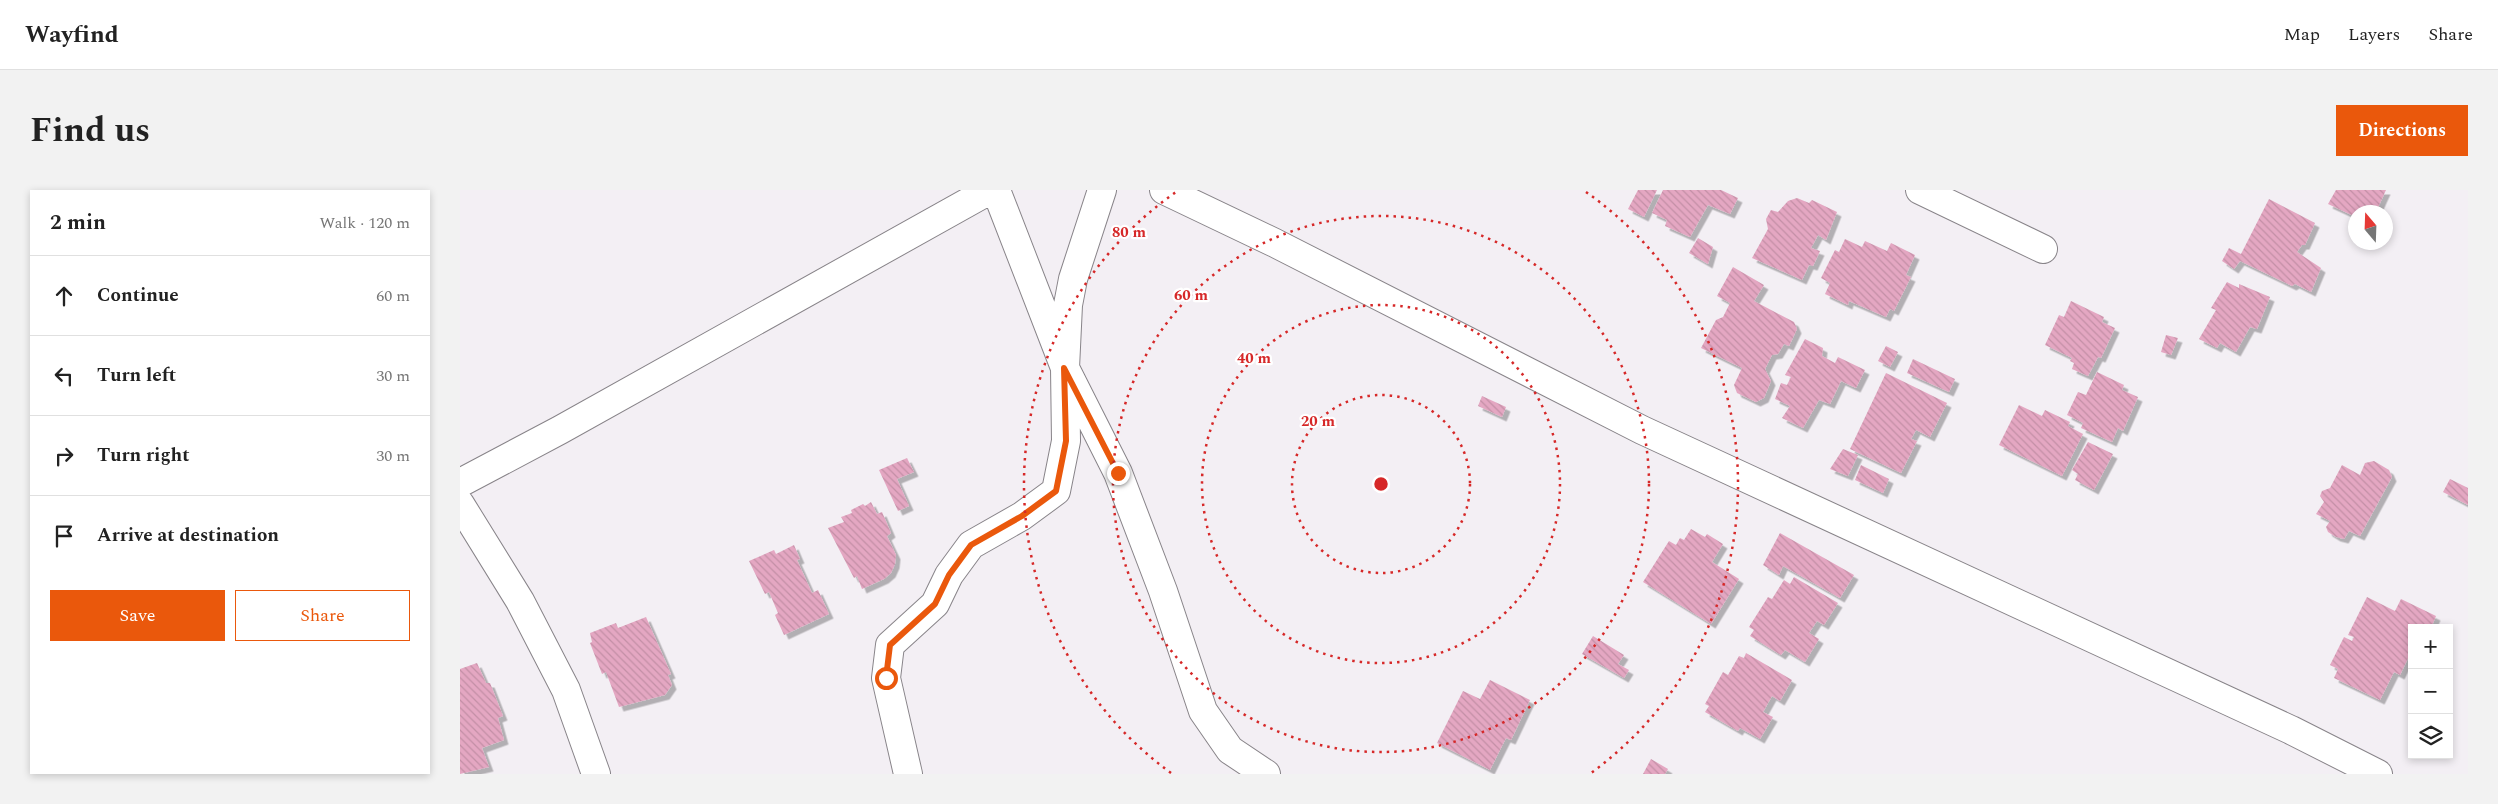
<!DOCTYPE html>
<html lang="en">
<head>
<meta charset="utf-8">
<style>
  :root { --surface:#fff; --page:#f2f2f2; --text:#222; --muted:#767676; --line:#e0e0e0; --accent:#ea580c }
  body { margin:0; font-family:Spectral,serif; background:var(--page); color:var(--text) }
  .controls { position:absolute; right:15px; bottom:15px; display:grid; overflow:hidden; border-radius:0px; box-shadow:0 2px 8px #0003 }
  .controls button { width:45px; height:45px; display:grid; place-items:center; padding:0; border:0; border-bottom:1px solid var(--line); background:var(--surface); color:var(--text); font:25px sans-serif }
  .compass { position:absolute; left:1888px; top:15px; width:45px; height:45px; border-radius:50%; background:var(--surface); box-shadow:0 2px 8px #0003; rotate:341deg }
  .stop { position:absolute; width:15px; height:15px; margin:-11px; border:4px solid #ea580c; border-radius:50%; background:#fff }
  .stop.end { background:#ea580c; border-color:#fff; box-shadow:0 1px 5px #0008 }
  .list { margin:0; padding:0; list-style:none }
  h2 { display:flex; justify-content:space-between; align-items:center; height:65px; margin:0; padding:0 20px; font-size:21px }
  h2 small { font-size:16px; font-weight:400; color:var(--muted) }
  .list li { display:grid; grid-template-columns:32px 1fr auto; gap:15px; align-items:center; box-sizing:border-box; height:80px; padding:0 20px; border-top:1px solid var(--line) }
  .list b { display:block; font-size:19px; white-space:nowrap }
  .list em { font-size:16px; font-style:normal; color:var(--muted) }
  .actions { display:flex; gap:10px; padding:15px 20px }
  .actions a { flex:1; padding:11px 0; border:1px solid var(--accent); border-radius:0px; text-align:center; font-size:18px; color:var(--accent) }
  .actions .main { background:var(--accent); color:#fff }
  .icon { flex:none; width:28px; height:28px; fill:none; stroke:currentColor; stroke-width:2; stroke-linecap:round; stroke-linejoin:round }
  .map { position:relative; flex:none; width:2008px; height:584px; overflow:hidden; border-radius:0px }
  header { display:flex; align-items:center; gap:30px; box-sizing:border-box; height:70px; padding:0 25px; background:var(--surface); border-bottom:1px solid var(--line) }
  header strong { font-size:24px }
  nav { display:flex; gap:28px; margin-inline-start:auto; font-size:18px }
  .intro { display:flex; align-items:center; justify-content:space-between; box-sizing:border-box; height:120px; padding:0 30px }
  h1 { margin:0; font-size:35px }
  .button { padding:12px 22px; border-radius:0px; background:var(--accent); color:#fff; font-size:18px; font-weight:700 }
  main { display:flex; gap:30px; padding:0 30px }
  aside { flex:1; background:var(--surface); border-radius:0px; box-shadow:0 2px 8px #0003 }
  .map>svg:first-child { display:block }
</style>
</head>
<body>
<header>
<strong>Wayfind</strong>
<nav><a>Map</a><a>Layers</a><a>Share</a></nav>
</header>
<div class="intro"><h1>Find us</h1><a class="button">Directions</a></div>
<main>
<aside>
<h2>2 min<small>Walk · 120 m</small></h2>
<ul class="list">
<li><svg class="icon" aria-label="ahead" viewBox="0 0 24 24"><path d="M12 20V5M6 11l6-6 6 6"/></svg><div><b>Continue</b></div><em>60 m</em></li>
<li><svg class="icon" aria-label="left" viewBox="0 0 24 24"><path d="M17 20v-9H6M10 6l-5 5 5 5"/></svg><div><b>Turn left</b></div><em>30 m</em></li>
<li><svg class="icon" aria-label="right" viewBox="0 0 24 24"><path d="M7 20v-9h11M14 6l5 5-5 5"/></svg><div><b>Turn right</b></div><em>30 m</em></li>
<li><svg class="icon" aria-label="arrive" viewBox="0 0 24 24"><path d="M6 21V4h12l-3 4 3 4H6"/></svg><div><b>Arrive at destination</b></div></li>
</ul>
<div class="actions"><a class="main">Save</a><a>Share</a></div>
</aside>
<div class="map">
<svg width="2008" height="584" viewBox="0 0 2008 584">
  <defs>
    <pattern id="building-back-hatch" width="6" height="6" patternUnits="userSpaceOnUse" patternTransform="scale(1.25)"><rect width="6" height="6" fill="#e4a7c2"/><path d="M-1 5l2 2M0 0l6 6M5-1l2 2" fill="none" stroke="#c38fa6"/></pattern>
    <filter id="shadow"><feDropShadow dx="4.5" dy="4.5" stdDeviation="0" flood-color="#0004"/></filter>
  </defs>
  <rect width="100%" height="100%" fill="#f3eff4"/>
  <!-- building -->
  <path fill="url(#building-back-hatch)" filter="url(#shadow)" d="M1178,0h19l-13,27 -16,-8z
    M1203,0h58l17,8 -8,16 -22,-9 -18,32 -25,-11 2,-6 -15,-7z
    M1876,0h50l-10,22h-20v5l-28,-13z
    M1337,8l12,5 3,-3 25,12 -11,28 -8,-5 -7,13 9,3 -7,15 -4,-1 -7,15 -50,-22 16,-29 -2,-10 5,-9 7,2 10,-11z
    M1809,9l46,24 -10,22h-3l-5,7 24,16 -10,24 -16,-8 -3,2 -52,-25 -6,8 -12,-8 7,-13 12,6z
    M1238,48l15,9 -5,17 -19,-11z
    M1385,49l17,8 3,-6 22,10 4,-8 24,12 -9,20 5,2 -17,34 -4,-2 -4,8 -37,-16 -1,4 -23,-11 5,-11 -9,-5 14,-28 4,2z
    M1273,77l31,18 -10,16 40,21 3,7 -8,17 -5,-2 -6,10 -6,1 -7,14 6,12 -7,17 -8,4 -19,-9 -3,-8 8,-17 -41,-20 15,-28 7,-3 7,-14 -13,-7z
    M1767,92l12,6v-4l31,13 -13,32 -7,-2 -14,25 -16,-9 -3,5 -18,-9 17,-29 -5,-2z
    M1611,111l33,16 -2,5 13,6 -14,30 -3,-1 -10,19 -16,-7 2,-6 -4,-2 2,-3 -27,-13 14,-30 5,2z
    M1706,145l12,3 -7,17 -10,-3z
    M1345,149l18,9 -1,8 13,7 3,-6 27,13 -9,18 -15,-7 -11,23 -11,-4 -16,28 -21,-10 8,-12 -15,-7 6,-16 6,2 4,-8 -6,-2z
    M1426,156l12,6 -8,15 -12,-6z
    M1453,169l42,20 -6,13 -42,-19z
    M1637,182l27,13 -2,5 16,7 -15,34 -5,-3 -6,14 -31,-14 2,-5 -16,-8 11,-23 8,3z
    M1426,183l61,30 -17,34 -14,-7 -5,9 6,2 -16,32 -51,-24z
    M1022,206l24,11 -4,10 -24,-11z
    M1559,215l23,11 3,-6 25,12 -2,4 15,8 -21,42 -63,-31z
    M1628,252l25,12 -19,36 -19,-10 3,-6 -6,-4z
    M1383,259l15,6 -10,21 -18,-7z
    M447,268l7,14 -17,7 12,27 -11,5 -19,-41z
    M1914,271l15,9 3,7 -32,59 -11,-5 -5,8 -8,-2 -8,-5 -2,-5 4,-6 -14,-7 8,-12 -4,-6 2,-5 8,-3 12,-23 18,10 5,-12z
    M1401,275l28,14 -6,14 -28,-13z
    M1990,289l18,9v17l-25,-13z
    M411,312l6,12 5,-2 9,21 -4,3 9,19 -1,9 -4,9 -7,6 -22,10 -5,-13 -3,2 -26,-50 16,-6 -3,-5 11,-4 -1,-3 12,-6 2,2z
    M1231,339l14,8 2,-3 16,10 -11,18 27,17 -28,45 -68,-42 26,-41 7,4 4,-7 4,2z
    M1320,343l74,42 -14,23 -57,-32 -4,9 -16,-10z
    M334,355l6,14 -3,1 15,33 6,-3 11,24 -45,21 -9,-20 3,-2 -9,-21 -4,2 -16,-33 25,-11 2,4z
    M1334,387l44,26 -14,22 -7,-4 -8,12 10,6 -14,23 -20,-12 -4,5 -31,-19 4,-6 -5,-3 19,-30 4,2 12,-19 6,4z
    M1907,407l28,14 6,-12 35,17 -5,12h-19l-2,17 2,5 -12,25 -6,-3 -14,28 -46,-22 4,-9 -8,-4 14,-28 8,4 2,-4 -6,-2z
    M186,427l25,57 -3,1 4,10 -7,10 -46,12 -13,-35 -4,2 -12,-31 2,-1 -2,-9 26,-10 2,5z
    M1133,446l31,19 -6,9 11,6 -5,8 -42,-24z
    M1286,463l46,27 -12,21 -8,-5 -9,16 10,5 -13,22 -20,-11 -2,3 -33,-19 4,-6 -4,-2 18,-32 5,3 11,-19 5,2z
    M17,473l9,20h4l13,33 -5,2 6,22 -22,8 7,19 -29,7v-105z
    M1030,490l40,20 -19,40 -5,-2 -16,32 -53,-27 26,-52 17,8z
    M1191,569l17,10 -3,5h-22z"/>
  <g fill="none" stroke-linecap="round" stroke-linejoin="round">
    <defs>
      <path id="minor" d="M536,0l69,178 53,105 45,118 40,120 27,39 36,24
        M704,0l111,53 367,187 649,300 87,44
        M1460,0l123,59
        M0,293l100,-53 430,-240
        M0,314l60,97 46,89 30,84
        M448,584l-22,-96 4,-33 45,-41 14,-29 22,-30 51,-29 34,-25 10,-50 -1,-73 3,-63 5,-26 29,-89"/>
    </defs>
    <!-- minor casing -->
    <use href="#minor" stroke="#888489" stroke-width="30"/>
    <!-- minor -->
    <use href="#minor" stroke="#fff" stroke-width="28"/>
  </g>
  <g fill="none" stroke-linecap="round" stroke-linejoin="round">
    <!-- route -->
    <path stroke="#ea580c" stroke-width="6" d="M426,488l4,-33 45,-41 14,-29 22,-30 51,-29 34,-25 10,-50 -2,-73 54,105"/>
  </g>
  <!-- distance rings -->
  <g fill="none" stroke="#d62828" stroke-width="2.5" stroke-dasharray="2.5 5">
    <circle cx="921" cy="294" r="89"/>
    <circle cx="921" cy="294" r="179"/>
    <circle cx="921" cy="294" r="268"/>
    <path d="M711 583A357 357 0 0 1 716 2M1126 2A357 357 0 0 1 1131 583"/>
  </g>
  <circle cx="921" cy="294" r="8" fill="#d62828" stroke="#fff" stroke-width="2.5"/>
  <g font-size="15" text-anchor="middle" font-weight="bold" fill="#d62828" stroke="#fff" stroke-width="4.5" stroke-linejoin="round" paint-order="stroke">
    <text x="669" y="47">80 m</text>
    <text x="731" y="110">60 m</text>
    <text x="794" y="173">40 m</text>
    <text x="858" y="236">20 m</text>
  </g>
</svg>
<div class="controls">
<button>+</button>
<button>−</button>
<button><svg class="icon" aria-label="layers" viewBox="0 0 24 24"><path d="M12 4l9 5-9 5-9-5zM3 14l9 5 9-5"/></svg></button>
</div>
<svg class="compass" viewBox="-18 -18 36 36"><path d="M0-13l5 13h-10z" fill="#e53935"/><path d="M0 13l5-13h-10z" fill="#767676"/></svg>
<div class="stop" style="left:426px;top:488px"></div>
<div class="stop end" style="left:658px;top:283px"></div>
</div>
</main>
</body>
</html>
